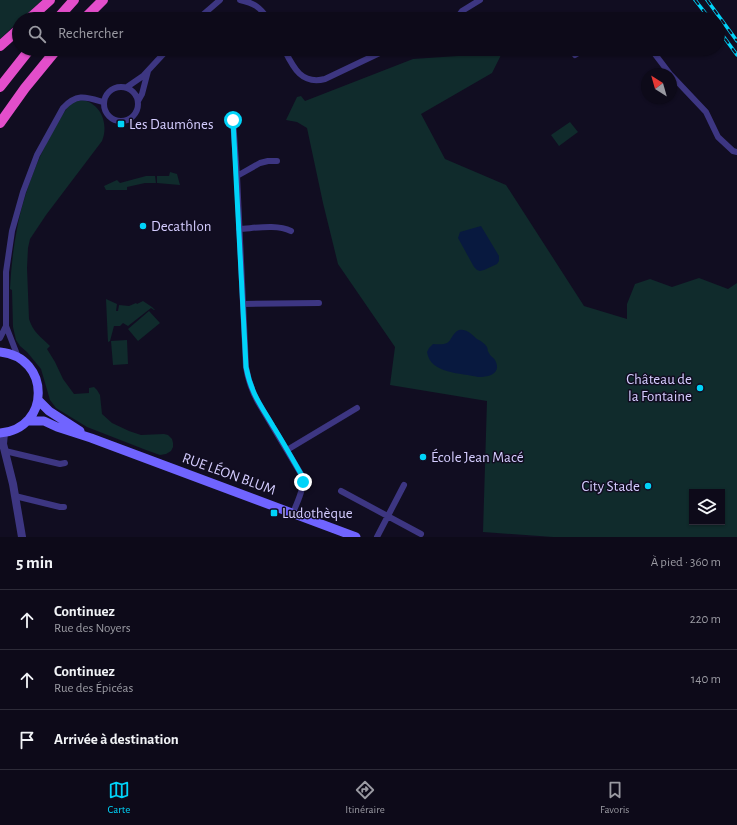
<!DOCTYPE html>
<html lang="fr">
<head>
<meta charset="utf-8">
<style>
  :root { --surface:#0d0a19; --page:#1b1826; --text:#f1f3f6; --muted:#9a9aa2; --line:#2d2b38; --accent:#00d3f8 }
  body { margin:0; font-family:"Alegreya Sans",sans-serif; background:var(--page); color:var(--text) }
  .controls { position:absolute; right:12px; bottom:12px; display:grid; overflow:hidden; border-radius:0px; box-shadow:0 1px 3px #0004 }
  .controls button { width:36px; height:36px; display:grid; place-items:center; padding:0; border:0; border-bottom:1px solid var(--line); background:var(--surface); color:var(--text); font:20px sans-serif }
  .compass { position:absolute; left:641px; top:68px; width:36px; height:36px; border-radius:50%; background:var(--surface); box-shadow:0 1px 3px #0004; rotate:323deg }
  .stop { position:absolute; width:12px; height:12px; margin:-9px; border:3px solid #00d3f8; border-radius:50%; background:#fff }
  .stop.end { background:#00d3f8; border-color:#fff; box-shadow:0 1px 4px #0008 }
  .list { margin:0; padding:0; list-style:none }
  h2 { display:flex; justify-content:space-between; align-items:center; height:52px; margin:0; padding:0 16px; font-size:17px }
  h2 small { font-size:13px; font-weight:400; color:var(--muted) }
  .list li { display:grid; grid-template-columns:26px 1fr auto; gap:12px; align-items:center; box-sizing:border-box; height:60px; padding:0 16px; border-top:1px solid var(--line) }
  .list b { display:block; font-size:15px; white-space:nowrap }
  .list p { margin:0; font-size:13px; white-space:nowrap; color:var(--muted) }
  .list em { font-size:13px; font-style:normal; color:var(--muted) }
  .icon { flex:none; width:22px; height:22px; fill:none; stroke:currentColor; stroke-width:2; stroke-linecap:round; stroke-linejoin:round }
  .map { position:relative; flex:none; width:737px; height:537px; overflow:hidden }
  .search { position:absolute; background:var(--surface); box-shadow:0 1px 3px #0004; left:12px; right:12px; top:12px; height:44px; display:flex; align-items:center; gap:10px; box-sizing:border-box; padding:0 14px; border-radius:22px; color:var(--muted); font-size:15px }
  .sheet { height:232px; background:var(--surface) }
  nav { display:flex; justify-content:space-around; align-items:center; box-sizing:border-box; height:56px; border-top:1px solid var(--line); background:var(--surface); font-size:11px; color:var(--muted) }
  nav a { display:grid; justify-items:center; gap:2px }
  nav .on { color:var(--accent) }
  .map>svg:first-child { display:block }
</style>
</head>
<body>
<div class="map">
<svg width="737" height="537" viewBox="0 0 737 537">
  <rect width="100%" height="100%" fill="#110d21"/>
  <!-- green -->
  <path fill="#102b2c" fill-rule="evenodd" d="M0,0h42l-20,19h-3v2l-19,18z
    M502,53l-10,20 -71,41 24,45 61,26 78,121 43,13v-15l8,-20 15,-5 22,8 27,-9 29,11 9,-6v254h-184l-70,-5 4,-131 -97,-16 5,-38 -57,-83 -15,-61 -16,-75 -10,-6 -11,-2 11,-23 4,-1 4,5 108,-42zM692,492h30v30h-30z
    M82,100c19,3 27,24 20,41l-56,74 -16,24 -2,9 -1,20 2,51c4,13 12,18 21,27l-3,3 8,13 8,17 11,15 15,-1v-5l5,-1 3,3 3,5 2,19 10,9 17,8 12,4 23,-1 4,1 4,4 1,4v4l-2,4 -5,3 -6,1 -14,-5 -59,-23 -31,-19 -6,-8 -9,-31 -14,-17 -7,-6 -4,-6 -3,-13 -1,-37 -2,-1c1,-20 3,-40 7,-60 7,-37 23,-78 43,-110 3,-5 6,-11 11,-15 3,-3 6,-3 11,-4z
    M570,122l8,10 -19,14 -8,-11z
    M170,172l7,2 3,11 -23,-2v-7h12z
    M146,176h9l1,7h-11l-18,4v3h-21l-2,-4 13,-6 3,3z
    M106,299l11,5 -1,7h2l1,-6 10,1 7,-3 1,1 6,-3 9,6 3,3h-1l-3,-2 -23,18 -5,-3 -3,3h-6l-4,15 -2,1z
    M149,311l11,12 -22,18 -10,-12z
    M127,340l1,24 -15,1 -2,-24z"/>
  <!-- water -->
  <path fill="#08193f" d="M481,226l18,30v5l-2,3 -13,6 -4,1 -3,-1 -3,-3 -16,-29 2,-6z
    M459,330c8,-1 12,4 18,9 4,2 7,4 10,8 2,5 -1,1 2,6 1,3 4,4 6,7 7,13 -5,17 -17,17 -16,-4 -48,-3 -51,-25l2,-4 4,-4c4,0 10,1 14,-1 5,-3 5,-10 12,-13z"/>
  <g fill="none" stroke-linecap="round" stroke-linejoin="round">
    <!-- minor -->
    <path stroke="#3d3682" stroke-width="6" d="M240,0c14,3 20,7 28,19
      M198,19l22,-19
      M456,19l6,-8 18,-11
      M284,49c9,18 17,36 41,30l63,-30
      M651,49l19,25
      M575,55l10,-6
      M671,75l35,37 12,25 15,14 4,1
      M104 104a17 17 0 1 1 34 0a17 17 0 1 1-34 0Z
      M127,87l16,-11 25,-27
      M138,101l4,-7 6,-23
      M233,120l4,56 9,191c2,13 6,24 12,35l43,72c4,16 -3,25 -8,39
      M237,176l23,-13 8,-2h9
      M239,229c17,-1 38,-5 52,2
      M243,304l76,-1
      M0,338l6,-12
      M18,357l-12,-31v-54l6,-41 11,-39 14,-37 26,-47c14,-15 23,-11 40,-6
      M287,450l70,-42
      M5,451l55,13 5,-1
      M341,491l80,43
      M15,496l45,11h4
      M377,537l27,-52"/>
    <!-- tertiary -->
    <path stroke="#3d3682" stroke-width="8" d="M4,433l-1,11 10,40 9,53"/>
    <!-- secondary -->
    <path stroke="#7064ff" stroke-width="9" d="M0,352c51,5 51,77 0,81
      M38,400l11,11 31,20
      M27,421h17l13,6 34,11 265,99"/>
    <!-- trunk -->
    <path stroke="#e34ecb" stroke-width="10" d="M29,19l21,-19
      M57,19l17,-19
      M84,19l19,-19
      M0,46l19,-17
      M0,87l30,-38
      M0,123l25,-35 32,-39"/>
    <defs>
      <path id="rail" d="M695,0l15,19
        M707,0l30,41
        M718,29l19,26"/>
    </defs>
    <!-- rail casing -->
    <use href="#rail" stroke="#00d3f8" stroke-width="3.5"/>
    <!-- rail -->
    <use href="#rail" stroke="#110d21" stroke-width="2" stroke-dasharray="6" stroke-linecap="butt"/>
  </g>
  <g fill="none" stroke-linecap="round" stroke-linejoin="round">
    <!-- route -->
    <path stroke="#00d3f8" stroke-width="5" d="M233,120l13,247c5,26 14,37 27,59 10,16 19,32 28,48l2,8"/>
  </g>
  <!-- markers -->
  <g fill="#00d3f8" stroke="#110d21" stroke-width="1.5">
    <rect x="117" y="120" width="8" height="8" rx="2"/>
    <circle cx="143" cy="226" r="4"/>
    <circle cx="700" cy="388" r="4"/>
    <circle cx="423" cy="457" r="4"/>
    <circle cx="648" cy="486" r="4"/>
    <rect x="270" y="509" width="8" height="8" rx="2"/>
  </g>
  <g text-anchor="middle" dominant-baseline="central" stroke-width="3" stroke-linejoin="round" paint-order="stroke">
    <!-- poi labels -->
    <g font-size="15" fill="#d5cdff" stroke="#110d21" text-anchor="start">
      <text x="129" y="124">Les Daumônes</text>
      <text x="151" y="226">Decathlon</text>
      <text x="692" y="379" text-anchor="end">Château de<tspan x="692" dy="17">la Fontaine</tspan></text>
      <text x="431" y="457">École Jean Macé</text>
      <text x="640" y="486" text-anchor="end">City Stade</text>
      <text x="282" y="513">Ludothèque</text>
    </g>
    <!-- street labels -->
    <g font-size="15" fill="#d5cdff" stroke="#110d21">
      <text transform="translate(229 474) rotate(20)">RUE LÉON BLUM</text>
    </g>
  </g>
</svg>
<div class="controls">
<button><svg class="icon" aria-label="layers" viewBox="0 0 24 24"><path d="M12 4l9 5-9 5-9-5zM3 14l9 5 9-5"/></svg></button>
</div>
<svg class="compass" viewBox="-18 -18 36 36"><path d="M0-13l5 13h-10z" fill="#e53935"/><path d="M0 13l5-13h-10z" fill="#9a9aa2"/></svg>
<div class="stop" style="left:233px;top:120px"></div>
<div class="stop end" style="left:303px;top:482px"></div>
<div class="search"><svg class="icon" aria-label="search" viewBox="0 0 24 24"><circle cx="10" cy="10" r="6"/><path d="M15 15l6 6"/></svg>Rechercher</div>
</div>
<section class="sheet">
<h2>5 min<small>À pied · 360 m</small></h2>
<ul class="list">
<li><svg class="icon" aria-label="ahead" viewBox="0 0 24 24"><path d="M12 20V5M6 11l6-6 6 6"/></svg><div><b>Continuez</b><p>Rue des Noyers</p></div><em>220 m</em></li>
<li><svg class="icon" aria-label="ahead" viewBox="0 0 24 24"><path d="M12 20V5M6 11l6-6 6 6"/></svg><div><b>Continuez</b><p>Rue des Épicéas</p></div><em>140 m</em></li>
<li><svg class="icon" aria-label="arrive" viewBox="0 0 24 24"><path d="M6 21V4h12l-3 4 3 4H6"/></svg><div><b>Arrivée à destination</b></div></li>
</ul>
</section>
<nav>
<a class="on"><svg class="icon" aria-label="map" viewBox="0 0 24 24"><path d="M3 6l6-2 6 2 6-2v14l-6 2-6-2-6 2zM9 4v14M15 6v14"/></svg>Carte</a>
<a><svg class="icon" aria-label="directions" viewBox="0 0 24 24"><path d="M12 3l9 9-9 9-9-9zM9 14v-3h6M13 9l2 2-2 2"/></svg>Itinéraire</a>
<a><svg class="icon" aria-label="saved" viewBox="0 0 24 24"><path d="M7 4h10v16l-5-4-5 4z"/></svg>Favoris</a>
</nav>
</body>
</html>
